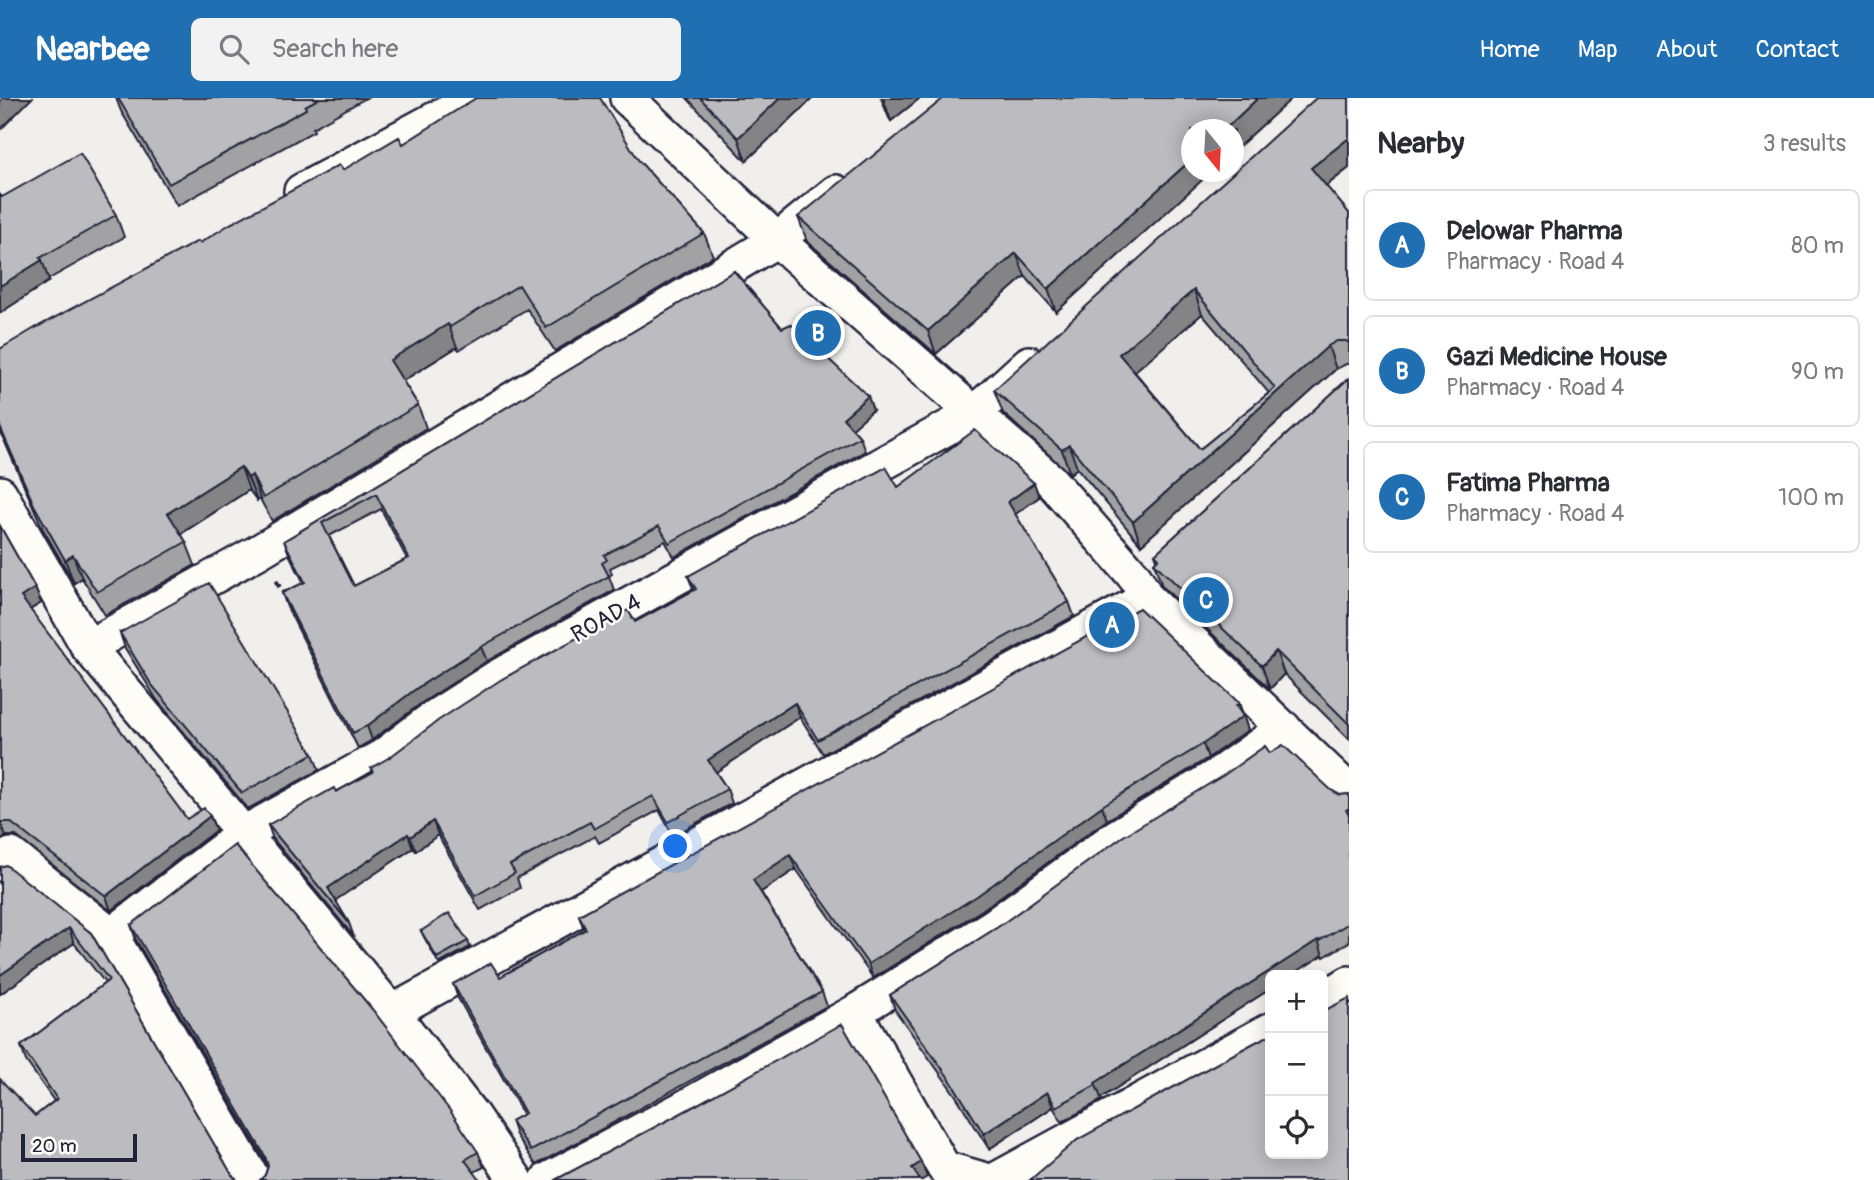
<!DOCTYPE html>
<html lang="en">
<head>
<meta charset="utf-8">
<style>
  :root { --surface:#fff; --page:#f2f2f3; --text:#2b2b33; --muted:#7c7c81; --line:#e1e1e2; --accent:#1f6fb2 }
  body { margin:0; font-family:Pangolin,sans-serif; background:var(--page); color:var(--text) }
  .controls { position:absolute; right:21px; bottom:21px; display:grid; overflow:hidden; border-radius:10px; box-shadow:0 4px 18px #0003 }
  .controls button { width:63px; height:63px; display:grid; place-items:center; padding:0; border:0; border-bottom:2px solid var(--line); background:var(--surface); color:var(--text); font:35px sans-serif }
  .compass { position:absolute; left:1181px; top:21px; width:63px; height:63px; border-radius:50%; background:var(--surface); box-shadow:0 4px 18px #0003; rotate:162deg }
  .scale { position:absolute; left:21px; bottom:18px; width:116px; box-sizing:border-box; padding-left:7px; border:4px solid #22223b; border-top:0; font-size:19px; line-height:24px; white-space:nowrap; color:#22223b; -webkit-text-stroke:5px #fdfcf7; paint-order:stroke }
  .you { position:absolute; left:676px; top:749px; width:24px; height:24px; margin:-18px; border:5px solid #fff; border-radius:50%; background:#1a73e8; box-shadow:0 0 0 10px #1a73e833 }
  .badge { display:grid; place-items:center; width:46px; height:46px; border-radius:50%; background:var(--accent); color:#fff; font-size:23px; font-weight:700 }
  .pin { position:absolute; translate:-50% -50%; border:4px solid #fff; box-shadow:0 2px 7px #0006 }
  .list { margin:0; padding:0; list-style:none }
  h2 { display:flex; justify-content:space-between; align-items:center; height:91px; margin:0; padding:0 28px; font-size:30px }
  h2 small { font-size:23px; font-weight:400; color:var(--muted) }
  .list li { display:grid; grid-template-columns:46px 1fr auto; gap:21px; align-items:center; box-sizing:border-box; height:112px; margin:0 14px 14px; padding:0 14px; border:2px solid var(--line); border-radius:10px }
  .list b { display:block; font-size:26px; white-space:nowrap }
  .list p { margin:0; font-size:23px; white-space:nowrap; color:var(--muted) }
  .list em { font-size:23px; font-style:normal; color:var(--muted) }
  .icon { flex:none; width:38px; height:38px; fill:none; stroke:currentColor; stroke-width:2; stroke-linecap:round; stroke-linejoin:round }
  .map { position:relative; flex:none; width:1349px; height:1082px; overflow:hidden }
  header { display:flex; align-items:center; gap:42px; box-sizing:border-box; height:98px; padding:0 35px; background:var(--accent); color:#fff }
  header strong { font-size:33px }
  nav { display:flex; gap:38px; margin-inline-start:auto; font-size:24px }
  .search { width:490px; height:63px; background:var(--page); display:flex; align-items:center; gap:18px; box-sizing:border-box; padding:0 24px; border-radius:10px; color:var(--muted); font-size:26px }
  main { display:flex }
  aside { flex:1; background:var(--surface) }
  .map>svg:first-child { display:block }
</style>
</head>
<body>
<header>
<strong>Nearbee</strong>
<div class="search"><svg class="icon" aria-label="search" viewBox="0 0 24 24"><circle cx="10" cy="10" r="6"/><path d="M15 15l6 6"/></svg>Search here</div>
<nav><a>Home</a><a>Map</a><a>About</a><a>Contact</a></nav>
</header>
<main>
<div class="map">
<svg width="1349" height="1082" viewBox="0 0 1349 1082">
  <rect width="100%" height="100%" fill="#f0efec"/>
  <filter id="ink" filterUnits="userSpaceOnUse"><feTurbulence type="fractalNoise" baseFrequency=".0143" numOctaves="2"/><feDisplacementMap in="SourceGraphic" scale="14" xChannelSelector="R" yChannelSelector="G"/><feConvolveMatrix kernelMatrix="1 2 1 2 8 2 1 2 1" color-interpolation-filters="sRGB"/></filter>
  <g filter="url(#ink)">
    <g fill="none" stroke-linecap="round" stroke-linejoin="round">
      <defs>
        <path id="street" d="M627,0l150,142 273,240 85,97 12,21 202,193
          M301,93l173,-93
          M0,395l88,154 304,365 80,103 44,65
          M88,549l170,-95 519,-312 59,-48
          M0,766l11,-9 100,80 143,245
          M111,837l133,-102 139,-77 50,-38 64,-41 477,-264 55,-50
          M1323,901l26,-16
          M392,914l755,-414
          M855,914l89,156 42,12
          M547,1082l138,-73 170,-95 138,-86 124,-90 102,-62 65,-46
          M995,1082l275,-150"/>
      </defs>
      <!-- street casing -->
      <use href="#street" stroke="#22223b" stroke-width="38"/>
      <!-- path -->
      <path stroke="#22223b" stroke-width="4.5" stroke-dasharray="7 5" stroke-linecap="butt" d="M276,483l10,16"/>
      <!-- street -->
      <use href="#street" stroke="#fdfcf7" stroke-width="33"/>
    </g>
    <!-- wall -->
    <path fill="#a2a2a5" stroke="#22223b" stroke-width="2" fill-rule="evenodd" d="M116,0h250l-53,30 1,3 -137,75 -56,-95z
      M687,0h126l-67,63z
      M881,0h39l-29,23 -2,-3z
      M1292,0l-236,214 -31,-36 -89,78 -129,-113 -9,-24z
      M403,46l236,17 65,72 9,23 -158,95 -28,-42 -68,41 -2,-3 -54,34 15,24 8,23 -154,93 -12,-22 -3,2 -8,-11 -68,44 5,8 9,23 -90,50 -23,-37 -8,5 -31,-54 -43,-98v-82l200,-106 143,-73z
      M1349,70l-23,18 23,27v151h-3l-10,5 -195,176 -64,-77 -7,6 -67,-61 -9,-23zM1202,216l67,79 -69,56 -66,-78z
      M0,97l2,2 114,18 8,22 -75,42v2l-49,32z
      M734,173l48,57 91,82 -21,18 8,9 5,14 -191,106 -9,-16 -55,27 2,6 -3,2 5,14 -127,71 -64,41 -51,38 -14,8 -71,-141 -5,-14 22,-10 -14,-27 -6,-15zM381,411l26,50 -53,27 -25,-50z
      M1349,280v361l-65,-65 -14,15 -108,-103 -8,-23 3,-3 -2,-6z
      M1034,385l5,14 -24,17 54,88 5,14 -251,138 -23,-37 -84,55 11,17 5,14 -59,33 -14,-26 -60,33 -4,-7 -78,42 3,10 -40,22 -42,-75 -22,16 -3,-3 -78,52 14,23 5,14 -81,-98 -5,-14 68,-33 299,-170 59,-31 -6,-15 210,-89z
      M0,428l35,62 6,15 -11,7 157,209 23,-3 6,14 -105,81 -95,-75h-10l-6,5z
      M120,535l193,121 6,16 -71,39 -91,-109 -32,-52z
      M1239,605l9,27 -40,28 -101,62 -125,90 -109,68 -77,-109 -35,23 61,100 5,14 -291,159 -20,-30 -5,-14 12,-7 -65,-116 -5,-14 47,-7 84,-47 -5,-15z
      M1270,655l61,37 9,5 9,-1v148l-25,15 -1,-2 -32,20h-21v14l-169,109 1,2 -40,22 -9,-15 -64,42 -33,-53 -61,-86 -5,-15 108,-68z
      M0,769l91,66 141,242 -197,-59 19,-15 -28,-40 -5,-15 84,-63 -31,-40 -74,51z
      M131,827l347,227 6,15 -10,5 -209,3 3,-10 -132,-225z
      M421,833l47,10 2,6 -31,17 -15,-27z"/>
    <!-- shaded-wall -->
    <path fill="#848486" stroke="#22223b" stroke-width="2" d="M3,0h29l-32,32v-29z
      M780,0h33l-67,63 -8,-23z
      M883,0h37l-29,23z
      M1258,0h34l-58,53v-21h-10z
      M1349,40v30l-30,23 -8,-23z
      M1192,61v13h19l-155,140 -8,-23z
      M1016,155l9,23 -89,78 -8,-23z
      M42,162l7,21 -49,32v-27z
      M1194,192l8,24 -74,63 -9,-23z
      M448,226l9,23 -58,36 -9,-23z
      M1328,248l8,23 -195,176 -8,-23z
      M868,298l5,14 -25,22 -5,-14z
      M1069,347l8,23 -7,6 -8,-24z
      M241,369l8,23 -72,46 -9,-23z
      M252,377l8,24 -3,2 -9,-23z
      M1034,385l5,14 -26,19 -5,-14z
      M73,457l9,23 -8,5 -9,-23z
      M35,490l6,15 -15,9 -5,-15z
      M481,549l6,14 -64,41 -51,38 -5,-14 50,-38z
      M1276,553l8,23 -14,15 -8,-23z
      M795,605l5,14 -87,57 -5,-14z
      M1239,605l9,27 -40,28 -5,-14z
      M1102,708l5,14 -125,90 -109,68 -5,-14z
      M210,718l6,14 -105,81 -5,-15z
      M433,723l5,14 -22,16 -6,-14z
      M0,724l6,14 -6,5z
      M408,736l5,14 -80,54 -5,-14z
      M790,757l6,14 -38,25 -5,-14z
      M69,830l5,15 -74,51v-19z
      M1318,842l5,15 -32,20h-21v14l-169,109 -6,-15z
      M1047,994l6,15 -64,42 -5,-15z
      M921,1064l6,15 -5,3h-6l-4,-12z"/>
    <!-- building -->
    <path fill="#bcbcc0" stroke="#22223b" stroke-width="2" fill-rule="evenodd" d="M118,0h202l-15,8 1,3 -137,75z
      M476,0h124l39,63 65,72 -158,95 -27,-43 -69,42 -2,-3 -58,36 28,45 -155,93 -11,-23 -4,3 -7,-11 -73,46 18,29 -89,50 -24,-37 -8,5 -31,-55 -34,-78v-78l35,-21 163,-87 2,2 30,-19 109,-59 4,5 56,-33 4,7z
      M700,0h80l-42,40z
      M944,0h314l-34,32h-32v29l-144,130 -32,-36 -88,78 -130,-114z
      M1316,0h33v40l-38,30 38,45v130l-3,-2h-9l-9,5 -195,176 -64,-77 -7,5 -68,-60zM1194,192l81,98 -75,61 -81,-95z
      M80,55l36,62 -76,43 2,2 -42,26v-91l2,2z
      M734,173l48,57 9,-4 77,72 -25,22 17,19 -191,106 -10,-17 -55,29 3,5 -5,3 7,13 -128,71 -64,41 -50,38 -14,7 -71,-140 23,-11 -21,-41zM376,396l33,64 -55,28 -32,-63z
      M1349,280v346l-73,-73 -14,15 -108,-103 5,-5 -4,-4z
      M975,332l59,53 -26,19 61,100 -251,138 -23,-37 -87,57 19,29 -59,33 -15,-26 -59,33 -4,-7 -80,43 5,8 -40,23 -42,-75 -23,16 -2,-3 -80,54 21,35 -81,-98 66,-37 2,4 37,-20 -2,-4 19,-11 49,-37 63,-41 126,-69 7,12 61,-33 -8,-13 198,-109 12,20z
      M0,428l35,62 -14,9 166,222 17,-11 6,8 -104,80 -96,-74h-10z
      M209,485l104,171 -71,39 -91,-109 -31,-51z
      M1139,510l100,95 -3,3 7,10 -40,28 -101,62 -125,90 -109,68 -78,-109 -37,25 69,112 -291,159 -20,-30 14,-8 -72,-129 38,-21 9,14 86,-48 -7,-14z
      M1283,647l48,45 9,5 9,-1v14l-3,2 3,5v108l-30,18 -1,-1 -223,143 1,2 -40,22 -9,-15 -63,42 -33,-53 -61,-86 108,-68 124,-90 102,-62 41,-29 5,7z
      M235,747l137,164 79,103 27,40 -13,8 15,20h-220l5,-5 3,-9 -3,-10 -134,-231z
      M6,767l85,68 141,242 5,5h-237v-101l35,37 22,-17 -36,-53 88,-66 -40,-52 -69,47v-108z
      M449,815l19,28 -31,17 -16,-27z
      M1349,900v182h-319l47,-40 177,-97 16,-8v119h53v-143z
      M842,926l79,138 -9,6 8,12h-365l134,-71z"/>
  </g>
  <g text-anchor="middle" dominant-baseline="central" stroke-width="5" stroke-linejoin="round" paint-order="stroke">
    <!-- street labels -->
    <g font-size="23" fill="#22223b" stroke="#fdfcf7">
      <text transform="translate(606 520) rotate(-29)">ROAD 4</text>
    </g>
  </g>
</svg>
<div class="controls">
<button>+</button>
<button>−</button>
<button><svg class="icon" aria-label="locate" viewBox="0 0 24 24"><circle cx="12" cy="12" r="6"/><path d="M12 2v4M12 18v4M2 12h4M18 12h4"/></svg></button>
</div>
<svg class="compass" viewBox="-18 -18 36 36"><path d="M0-13l5 13h-10z" fill="#e53935"/><path d="M0 13l5-13h-10z" fill="#7c7c81"/></svg>
<div class="scale">20 m</div>
<div class="you"></div>
<div class="pin badge" style="left:1112px;top:527px">A</div>
<div class="pin badge" style="left:818px;top:235px">B</div>
<div class="pin badge" style="left:1206px;top:502px">C</div>
</div>
<aside>
<h2>Nearby<small>3 results</small></h2>
<ul class="list">
<li><span class="badge">A</span><div><b>Delowar Pharma</b><p>Pharmacy · Road 4</p></div><em>80 m</em></li>
<li><span class="badge">B</span><div><b>Gazi Medicine House</b><p>Pharmacy · Road 4</p></div><em>90 m</em></li>
<li><span class="badge">C</span><div><b>Fatima Pharma</b><p>Pharmacy · Road 4</p></div><em>100 m</em></li>
</ul>
</aside>
</main>
</body>
</html>
